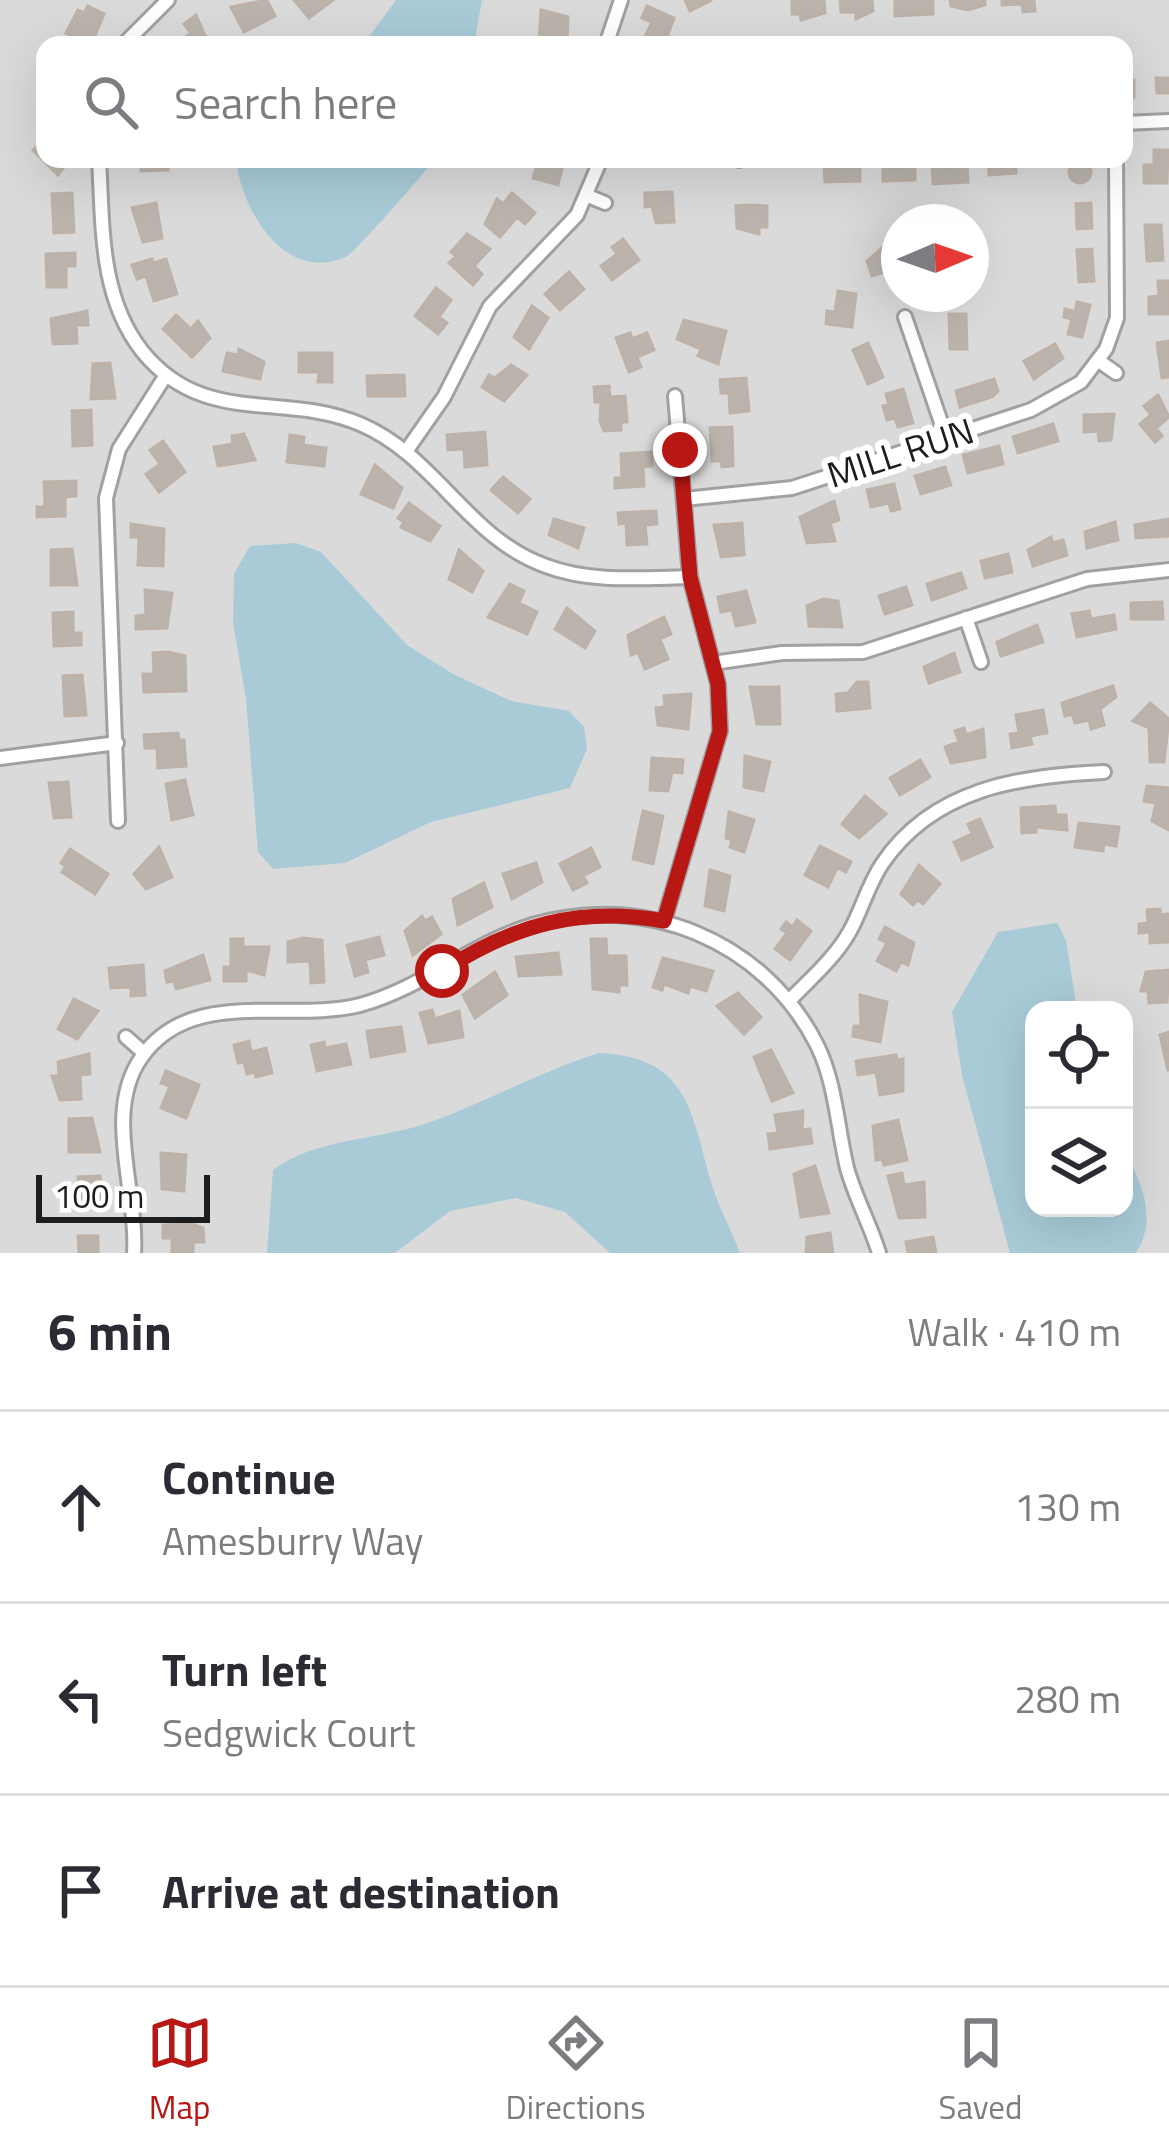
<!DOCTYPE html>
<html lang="en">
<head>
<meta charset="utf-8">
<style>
  :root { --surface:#fff; --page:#f7f7f7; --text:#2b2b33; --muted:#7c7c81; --line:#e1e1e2; --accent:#b81713 }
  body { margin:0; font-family:"Titillium Web",sans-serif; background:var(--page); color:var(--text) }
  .controls { position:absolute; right:36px; bottom:36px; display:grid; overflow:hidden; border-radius:24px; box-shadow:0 12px 48px #0002 }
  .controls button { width:108px; height:108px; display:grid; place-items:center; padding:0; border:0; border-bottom:3px solid var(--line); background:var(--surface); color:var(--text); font:60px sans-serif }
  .compass { position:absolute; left:881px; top:204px; width:108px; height:108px; border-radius:50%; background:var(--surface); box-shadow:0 12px 48px #0002; rotate:88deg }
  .scale { position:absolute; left:36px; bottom:30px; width:174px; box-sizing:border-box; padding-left:12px; border:6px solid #1d1d1d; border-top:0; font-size:33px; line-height:42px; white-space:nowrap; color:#1d1d1d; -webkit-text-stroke:9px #fff; paint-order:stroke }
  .stop { position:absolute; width:36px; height:36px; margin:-27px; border:9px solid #b81713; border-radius:50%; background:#fff }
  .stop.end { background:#b81713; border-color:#fff; box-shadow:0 3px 12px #0008 }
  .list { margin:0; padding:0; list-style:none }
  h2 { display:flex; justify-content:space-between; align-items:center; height:156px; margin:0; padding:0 48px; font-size:51px }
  h2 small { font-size:39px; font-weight:400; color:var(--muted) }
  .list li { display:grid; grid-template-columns:78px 1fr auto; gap:36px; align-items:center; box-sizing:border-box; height:192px; padding:0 48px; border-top:3px solid var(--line) }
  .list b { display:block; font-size:45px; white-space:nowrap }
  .list p { margin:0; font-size:39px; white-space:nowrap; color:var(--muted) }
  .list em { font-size:39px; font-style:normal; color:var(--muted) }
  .icon { flex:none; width:66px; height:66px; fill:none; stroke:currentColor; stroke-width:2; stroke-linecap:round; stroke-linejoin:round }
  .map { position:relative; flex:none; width:1169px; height:1253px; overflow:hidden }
  .search { position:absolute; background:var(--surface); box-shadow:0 12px 48px #0002; left:36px; right:36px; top:36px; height:132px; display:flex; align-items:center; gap:30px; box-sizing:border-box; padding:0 42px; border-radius:24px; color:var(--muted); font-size:45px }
  .sheet { height:732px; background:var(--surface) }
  nav { display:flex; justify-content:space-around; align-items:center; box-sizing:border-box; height:168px; border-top:3px solid var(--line); background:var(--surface); font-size:33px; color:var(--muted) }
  nav a { display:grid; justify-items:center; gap:6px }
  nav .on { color:var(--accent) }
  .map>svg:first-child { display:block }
</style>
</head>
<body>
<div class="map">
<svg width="1169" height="1253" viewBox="0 0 1169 1253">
  <rect width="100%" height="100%" fill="#edeae4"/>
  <!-- residential -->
  <path fill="#dbdada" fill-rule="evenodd" d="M0,0h1169v1253h-1169zM45,45h1079v114h-1079zM899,222h72v72h-72zM1034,1010h90v198h-90z"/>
  <!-- water -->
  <path fill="#a8cbd7" d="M396,0h86l-8,45h-111z
    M236,159h199c-10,13 -80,94 -89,98 -62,27 -105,-48 -110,-98z
    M296,543l25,9 86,93 46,29 58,27 58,10 15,16 3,22 -17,39 -139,34 -86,41 -72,6 -15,-17 -12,-153 -13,-77 1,-48 16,-28z
    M1057,923l9,17 11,70h-43v198h90v-61c16,36 35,69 12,106h-126l-48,-178 -10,-63 46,-80z
    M599,1053c89,4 92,58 112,129 7,24 20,47 29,71h-130l-45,-41 -49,-14 -66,13 -55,42h-128l6,-83c44,-33 110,-30 161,-49 56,-21 108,-50 165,-68z"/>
  <!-- building -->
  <path fill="#bab4ad" stroke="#beb2a8" stroke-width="3" d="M267,0l8,16 -31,16 -13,-25z
    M294,0h39l-24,18z
    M685,0h27l-22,11z
    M792,0h32l1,13 -24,7 -1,-6h-8z
    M840,0h32l1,11 -17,8v-7h-15z
    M895,0h38v14l-38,2z
    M950,0h35v5l-17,5 -17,-4z
    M1002,0h32l1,11 -12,1 -1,-8 -20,1z
    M88,6l16,8 -13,31 -25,-12 12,-23 6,3z
    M647,6l27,12 -10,27 -21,-4 9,-19 -10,-4z
    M541,10l27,7 -1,21h11v7l-39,-3z
    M196,15l13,30h-34l16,-12 -7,-9z
    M1156,78h13v15h-12z
    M1124,80h10v17h-10z
    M42,129l3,30h25l-12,16 -25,-25 9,-8z
    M1154,150h14l-1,33h-23v-18h10z
    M141,159h27v11l-27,1z
    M539,159l3,1 30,-1 -8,2 -6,24 -25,-7z
    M630,159h24v6l-23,1z
    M988,159h28v14l-27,2z
    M945,160l22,3 1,19 -35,2 -1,-23z
    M1069 172a11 11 0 1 1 22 0a11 11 0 1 1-22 0Z
    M860,163v18l-35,1 -1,-18z
    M915,163v17l-32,1v-17z
    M672,192l2,30 -18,1 -4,-17 -7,1v-14z
    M72,193l2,39 -20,1 -2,-39z
    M512,193l23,20 -10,11 -8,-7 -17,20 -15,-13 12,-25 6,5z
    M156,203l6,35 -19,4 -11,-34z
    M1091,203l1,25 -15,1 -1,-25z
    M750,205l17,1v21h-8v7l-22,-6 -1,-22z
    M1145,225h16l2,35 -16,1z
    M467,234l23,15 -16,17 8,8 -9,11 -24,-22 7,-7 -5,-4z
    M623,239l16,21 -27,20 -11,-14 16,-12 -5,-7z
    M883,247l3,7 13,-4v18l-27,8 -5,-15z
    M1092,249l2,32 -15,1 -2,-32z
    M75,253v13h-9v21h-19l-1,-33z
    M152,259l1,4 13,-4 11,35 -23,7 -8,-25 -9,3 -5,-14z
    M569,272l15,17 -24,21 -15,-16z
    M1158,281h11v33h-20v-17l10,-1z
    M436,288l15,12 -12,17 8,6 -9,11 -23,-18z
    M838,291l18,3 -4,33 -26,-3 1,-13 8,1z
    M1077,302l13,3 -8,32 -14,-3 4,-15 -8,-2 1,-8 10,3z
    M532,306l16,12 -19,31 -15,-12z
    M87,311l1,14h-12l1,18 -24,1 -2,-25z
    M949,314h17l1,35h-17z
    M176,315l15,14 7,-8 12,17 -18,19 -29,-28z
    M684,320l42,11 -8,33 -20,-8 3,-7 -24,-10z
    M630,333l2,6 15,-6 7,17 -17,7 4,10 -12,5 -13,-34z
    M1169,341v36l-7,1 -5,-35z
    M868,343l15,34 -15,7 -15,-34z
    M1055,344l8,14 -29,21 -10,-18z
    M239,349l25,13 -4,17 -37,-8 4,-18 11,2z
    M299,353h33v29h-14l1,-10h-20z
    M110,363l5,35 -24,1 2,-35z
    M511,365l16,10 -23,26 -22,-14 7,-12 6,3z
    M404,375l1,21h-37l-1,-20z
    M746,378l3,33 -19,2 -1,-20h-8l-1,-13z
    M994,379l4,12 -6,6 -32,10 -4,-16z
    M609,386l1,11 15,-1 2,26h-6v8l-17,1 -4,-10 1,-19h-6l-1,-15z
    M903,389l10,34 -15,4 -3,-9 -8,2 -4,-14 6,-1 -3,-11z
    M1158,395l11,22 -13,11 6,8 -7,6 -15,-18 11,-9 -7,-9z
    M91,410l1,35 -19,1 -1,-35z
    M1114,414l-3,26 -12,1 -1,-10 -14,1v-17z
    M1053,424l5,17 -40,12 -5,-16z
    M732,427l1,39 -11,1 -1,-6h-9l-2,-33z
    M485,432l2,33 -22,2 -1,-18 -16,1 -1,-15z
    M244,434l11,26 -37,6 -4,-19 19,-3 -1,-8z
    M290,435l14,2 -1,8 23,3 -2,18 -37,-4z
    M163,441l22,31 -26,20 -13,-18 14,-10 -10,-14z
    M999,446l4,18 -35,9 -5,-18z
    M651,452l1,14 -9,1 1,19 -29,2v-10h7l-1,-24z
    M375,465l27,23 -9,20 -32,-14z
    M945,467l6,18 -30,9 -6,-18z
    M503,477l27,22 -12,14 -27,-23z
    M76,481v15l-11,1v19l-28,1v-10h8l-1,-25z
    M894,484l6,25 -9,2 -2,-8 -18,4 -4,-17z
    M834,501l5,19 -9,3 5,18 -28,2 -7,-26z
    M409,503l31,23 -10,15 -29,-14 3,-5 -6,-4z
    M656,511l1,13 -12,1 2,19 -20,1 -1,-22 -7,1 -1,-11z
    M554,519l30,9 -6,20 -29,-13z
    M1169,519v17l-33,2 -1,-13z
    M1115,522l3,18 -31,8 -2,-16z
    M742,523l2,32 -23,2 -7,-32z
    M131,524l33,5 -1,37 -25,-1 1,-28h-8z
    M1051,537l2,6 10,-3 4,15 -34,11 -5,-16z
    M72,549l5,36h-26v-35z
    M459,550l24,21 -11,21 -23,-13z
    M1008,554l4,18 -27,6 -4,-17z
    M961,573l5,15 -34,12 -5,-16z
    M510,584l14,7 -5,12 18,9 -10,22 -39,-17z
    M906,587l6,18 -27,9 -6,-18z
    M145,590l27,3 -5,35 -31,1v-13l10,-1z
    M746,591l9,31 -19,4 -4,-16 -11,2 -3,-15z
    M823,599l15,2 4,26 -33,-1 -2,-20z
    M1162,602l1,17h-32v-16z
    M567,608l28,23 -10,17 -30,-19z
    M1089,611l2,8 23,-4 2,14 -39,8 -5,-23z
    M73,612v21h8v12l-27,1 -1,-33z
    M664,617l7,17 -11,5 8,20 -23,10 -7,-17 -7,3 -3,-20z
    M1037,625l6,17 -42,14 -4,-14z
    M168,652l17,4 1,35 -42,1 -1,-18h11l-1,-21z
    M954,653l6,19 -31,11 -5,-16z
    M82,675l4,40 -21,1 -2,-40z
    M857,682h11l2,26 -33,3 -1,-17 12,-1z
    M1113,686l3,11 -16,12 4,16 -13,4 -2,-9 -14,3 -3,-9 -7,2 -3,-13z
    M750,687h29l1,37h-23z
    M691,694l-3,35 -30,-4 -2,-17 9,-1 -1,-11z
    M1150,703l19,16 -5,43h-14l-1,-34 -16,-7z
    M1043,710l4,23 -17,3 2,8 -20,4 -2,-14 9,-1 -3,-18z
    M964,728l2,7 17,-6 2,28 -34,6 -6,-16 14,-5 -4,-11z
    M178,733l1,7h5l2,26 -28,2 -1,-20h-12l-1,-13z
    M745,756l25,6 -7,29 -19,-4z
    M652,758l31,2 -1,13 -10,-1 -4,19 -18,-1z
    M920,760l10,17 -30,18 -10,-17z
    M185,780l8,35 -21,5 -6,-36z
    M68,782l3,35 -17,1 -5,-35z
    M1147,786l22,2v42l-17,-9 4,-18 -12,-2z
    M865,796l21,18 -27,24 -17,-14z
    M1055,806l1,9h10l1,15 -31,-3v5l-14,1 -1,-25z
    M643,811l20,5 -10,48 -20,-5z
    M729,812l25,8 -10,32 -14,-5 2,-7 -6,-2z
    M980,819l12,28 -30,13 -8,-18 18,-8 -4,-10z
    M1079,823l40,4 -3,19 -12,-2 -1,7 -28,-4z
    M820,846l31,16 -5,10 -9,-4 -9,19 -23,-12z
    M159,847l13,30 -26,12 -12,-15z
    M591,848l9,19 -17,9 4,7 -14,7 -13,-26z
    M70,849l38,25 -13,20 -33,-22 4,-6 -5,-3z
    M536,863l6,19 -30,17 -9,-25z
    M919,865l21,19 -17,20 -5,-4 -5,5 -12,-11z
    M710,870l20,6 -6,35 -19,-5z
    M484,883l8,24 -34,18 -5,-26z
    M1160,909v6l9,-1v28l-19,1v-11l-11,1v-9l9,-1 -1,-13z
    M422,916l3,5 7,-4 9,17 -28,21 -8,-24z
    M797,920l14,11 -21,29 -15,-11 12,-16 -6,-4 5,-7 6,5z
    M885,927l29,16 -6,22 -7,-3 -5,9 -19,-10 10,-18 -8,-4z
    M379,937l5,18 -19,5 3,12 -13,4 -8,-31z
    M303,938l19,2 2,42 -13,1 -1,-22 -22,1v-20z
    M231,939h12v8h26l-5,28 -18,-5v11h-22v-14h7z
    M591,939h15l1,17h19l1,29h-8v7l-26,-3z
    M558,953l3,21 -42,2 -3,-19z
    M203,955l7,25 -34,9 -2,-8 -7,1 -2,-11z
    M663,958l50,13 -7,20 -16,-5 -2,7 -24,-9 -2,6 -9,-3z
    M143,965l2,30 -14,1v-9l-20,1 -2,-20z
    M1169,970l-2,32 -18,1 -1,-12h-7l5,-19z
    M495,972l12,23 -32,23 -12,-23z
    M738,993l23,24 -17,17 -27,-28z
    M860,995l27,7 -7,40 -27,-6 1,-10h7z
    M74,999l24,12 -21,28 -19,-10z
    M432,1010l3,9 24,-8 4,26 -34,6 -9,-30z
    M401,1027l4,24 -34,6 -4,-26z
    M1169,1032v38h-1l-8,-35z
    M249,1041l2,11 15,-4 6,25 -16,4 -1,-5 -8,2 -3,-12 -6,1 -4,-18z
    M324,1042l1,6 21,-4 5,20 -34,7 -6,-26z
    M771,1050l22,43 -21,8 -18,-44z
    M89,1054l1,20 -10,1 1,24 -21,1 -8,-24h7l-1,-14z
    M896,1055l1,5 6,-1v32l-23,4 -4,-23 -18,3 -2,-14z
    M166,1071l33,14 -13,33 -25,-10 9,-22 -9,-3z
    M803,1111l-1,19 8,-1 2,14 -42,6 -2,-15 10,-1 -3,-18z
    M92,1118l8,34h-31v-33z
    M898,1120l9,40 -23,5 -2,-6 -6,1 -3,-34z
    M161,1153l25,2 -2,36 -22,-2z
    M815,1166l14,47 -28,4 -7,-43z
    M902,1173l2,12 20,-3 1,35 -26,1 -11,-42z
    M100,1176l7,31 -27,1 -2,-31z
    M192,1224l11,4 1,14h-11v11h-21v-15h-9v-13z
    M830,1233l3,20h-27l1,-16z
    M78,1236h20v17h-19z
    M933,1237l3,16h-28l-2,-11z"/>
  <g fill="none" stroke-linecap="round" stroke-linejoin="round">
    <defs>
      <path id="minor" d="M123,45l45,-45
        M606,45l15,-45
        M1124,123l45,-2
        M99,159c4,66 0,137 43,192 62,77 141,40 218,73 76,32 107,114 186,142 45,17 96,12 144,11
        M739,160l2,-1
        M588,196l17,7
        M905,317l41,120
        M1099,361l17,12
        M407,450l37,-53 46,-91 87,-91 24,-56
        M684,499l108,-11 239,-78 50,-28 25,-33 11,-31 -1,-159
        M966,618l15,44
        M713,663l69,-10 81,-1 224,-73 82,-9
        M0,758l117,-15
        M118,821l-12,-323 13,-49 47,-74
        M664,921l56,-190 -2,-47 -28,-107 -15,-181
        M789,1001c21,-22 46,-43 61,-70 12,-22 18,-46 32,-67 51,-76 138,-88 222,-92
        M126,1037l18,16
        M134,1253c4,-62 -31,-140 7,-195 49,-72 147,-35 219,-53 63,-17 111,-62 173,-80 111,-33 231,15 284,120 19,39 20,81 30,123 8,29 23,56 32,85"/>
    </defs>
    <!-- minor casing -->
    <use href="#minor" stroke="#a1a1a1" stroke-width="18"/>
    <!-- minor -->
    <use href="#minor" stroke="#fff" stroke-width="12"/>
  </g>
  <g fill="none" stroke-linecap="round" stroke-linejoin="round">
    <!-- route -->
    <path stroke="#b81713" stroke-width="15" d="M442,971c71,-46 138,-65 222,-50l56,-190 -2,-47 -28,-107 -10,-127"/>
  </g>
  <g text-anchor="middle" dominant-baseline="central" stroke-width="12" stroke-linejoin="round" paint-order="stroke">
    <!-- street labels -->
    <g font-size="36" fill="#1d1d1d" stroke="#fff">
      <text transform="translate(900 452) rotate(-18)">MILL RUN</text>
    </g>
  </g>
</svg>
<div class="controls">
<button><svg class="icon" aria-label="locate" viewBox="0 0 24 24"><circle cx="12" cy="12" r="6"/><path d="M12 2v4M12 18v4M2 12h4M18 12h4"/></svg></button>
<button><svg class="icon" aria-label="layers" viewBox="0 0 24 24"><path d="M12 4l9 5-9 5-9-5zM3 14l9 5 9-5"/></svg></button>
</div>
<svg class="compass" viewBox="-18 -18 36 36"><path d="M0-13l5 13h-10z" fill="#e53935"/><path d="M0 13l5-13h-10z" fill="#7c7c81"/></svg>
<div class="scale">100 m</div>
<div class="stop" style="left:442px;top:971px"></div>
<div class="stop end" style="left:680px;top:450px"></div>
<div class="search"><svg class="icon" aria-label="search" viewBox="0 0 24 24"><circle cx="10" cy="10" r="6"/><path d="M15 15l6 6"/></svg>Search here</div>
</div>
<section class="sheet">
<h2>6 min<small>Walk · 410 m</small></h2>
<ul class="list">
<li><svg class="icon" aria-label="ahead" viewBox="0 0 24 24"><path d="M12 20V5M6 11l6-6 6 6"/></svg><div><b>Continue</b><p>Amesburry Way</p></div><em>130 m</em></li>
<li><svg class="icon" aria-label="left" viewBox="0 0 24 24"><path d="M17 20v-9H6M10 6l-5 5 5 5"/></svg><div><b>Turn left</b><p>Sedgwick Court</p></div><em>280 m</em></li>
<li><svg class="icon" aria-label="arrive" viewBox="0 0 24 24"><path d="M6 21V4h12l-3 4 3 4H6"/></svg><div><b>Arrive at destination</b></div></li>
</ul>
</section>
<nav>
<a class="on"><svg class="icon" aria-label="map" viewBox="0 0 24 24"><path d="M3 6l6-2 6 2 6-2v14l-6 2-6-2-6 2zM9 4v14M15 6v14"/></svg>Map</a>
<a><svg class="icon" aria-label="directions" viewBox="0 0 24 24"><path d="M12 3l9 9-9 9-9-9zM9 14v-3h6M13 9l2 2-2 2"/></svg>Directions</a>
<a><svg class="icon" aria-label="saved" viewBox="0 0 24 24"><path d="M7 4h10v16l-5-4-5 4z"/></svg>Saved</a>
</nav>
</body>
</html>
